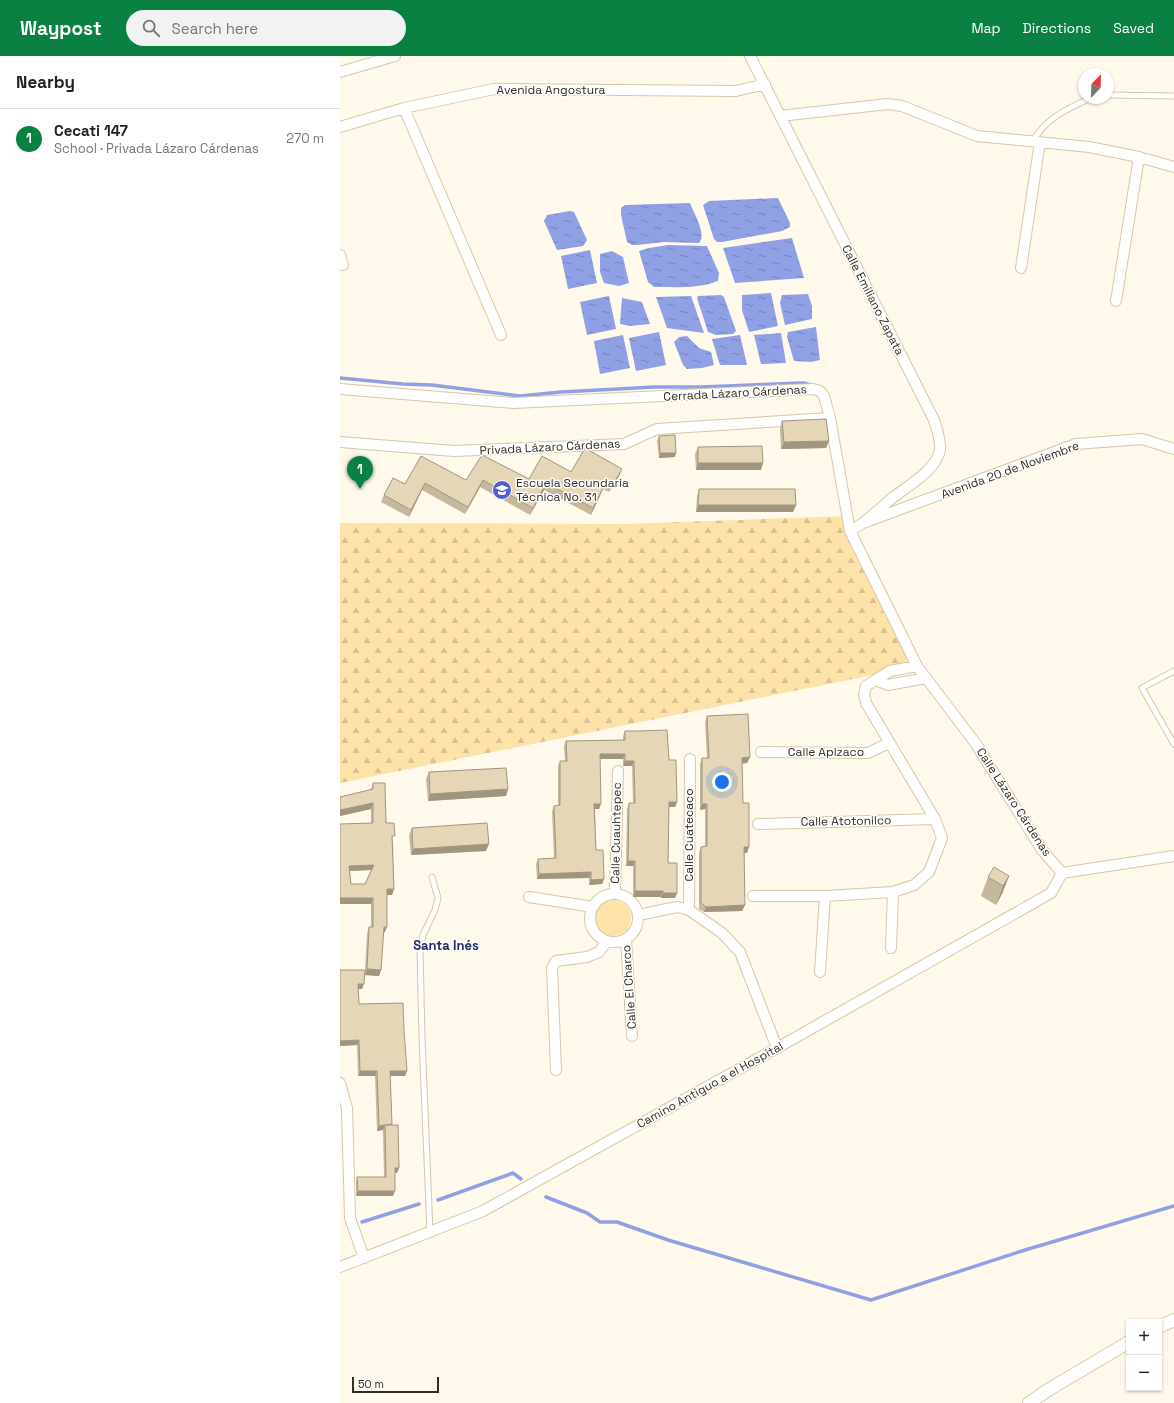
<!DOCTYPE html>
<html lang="en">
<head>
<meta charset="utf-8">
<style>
  :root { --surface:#fff; --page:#f2f2f2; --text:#222; --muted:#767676; --line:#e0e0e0; --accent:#0b8043 }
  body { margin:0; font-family:"Space Grotesk",sans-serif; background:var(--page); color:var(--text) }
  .controls { position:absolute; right:12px; bottom:12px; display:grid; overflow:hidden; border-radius:0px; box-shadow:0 1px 3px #0004 }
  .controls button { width:36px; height:36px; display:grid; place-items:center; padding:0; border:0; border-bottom:1px solid var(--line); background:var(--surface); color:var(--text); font:20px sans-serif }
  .compass { position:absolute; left:738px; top:12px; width:36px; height:36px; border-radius:50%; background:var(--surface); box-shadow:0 1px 3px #0004; rotate:23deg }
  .scale { position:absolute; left:12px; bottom:10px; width:87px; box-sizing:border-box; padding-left:4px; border:2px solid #332d21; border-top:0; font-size:11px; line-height:14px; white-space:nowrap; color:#332d21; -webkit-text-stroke:3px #fff; paint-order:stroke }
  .you { position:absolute; left:382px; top:726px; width:14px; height:14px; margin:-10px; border:3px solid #fff; border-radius:50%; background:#1a73e8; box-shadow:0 0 0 6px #1a73e833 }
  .badge { display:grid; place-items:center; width:26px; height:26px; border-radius:50%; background:var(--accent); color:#fff; font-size:13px; font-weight:700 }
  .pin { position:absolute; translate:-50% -33px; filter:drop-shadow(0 1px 2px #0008) }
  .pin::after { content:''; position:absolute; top:21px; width:14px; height:12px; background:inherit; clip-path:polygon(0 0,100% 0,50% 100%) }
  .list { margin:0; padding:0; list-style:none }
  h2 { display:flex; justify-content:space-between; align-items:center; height:52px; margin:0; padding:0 16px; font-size:17px }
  h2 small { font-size:13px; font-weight:400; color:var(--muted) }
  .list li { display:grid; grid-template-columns:26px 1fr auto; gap:12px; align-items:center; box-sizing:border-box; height:60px; padding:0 16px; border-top:1px solid var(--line) }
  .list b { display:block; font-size:15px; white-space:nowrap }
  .list p { margin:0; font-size:13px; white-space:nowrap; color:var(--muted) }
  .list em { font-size:13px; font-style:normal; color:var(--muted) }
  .icon { flex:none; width:22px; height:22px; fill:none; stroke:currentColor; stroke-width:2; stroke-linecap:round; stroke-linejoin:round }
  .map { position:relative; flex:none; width:834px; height:1347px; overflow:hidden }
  header { display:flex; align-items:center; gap:24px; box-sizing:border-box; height:56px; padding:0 20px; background:var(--accent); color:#fff }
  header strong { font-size:19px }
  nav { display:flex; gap:22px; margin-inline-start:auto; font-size:14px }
  .search { width:280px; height:36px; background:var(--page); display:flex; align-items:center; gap:10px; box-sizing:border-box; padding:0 14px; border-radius:22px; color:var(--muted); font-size:15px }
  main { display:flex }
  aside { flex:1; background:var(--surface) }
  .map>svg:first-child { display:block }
</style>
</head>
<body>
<header>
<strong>Waypost</strong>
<div class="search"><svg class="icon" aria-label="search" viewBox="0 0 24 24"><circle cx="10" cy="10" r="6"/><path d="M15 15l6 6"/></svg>Search here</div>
<nav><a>Map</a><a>Directions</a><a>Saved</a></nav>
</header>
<main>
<aside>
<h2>Nearby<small></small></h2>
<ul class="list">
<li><span class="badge">1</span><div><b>Cecati 147</b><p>School · Privada Lázaro Cárdenas</p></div><em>270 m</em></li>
</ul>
</aside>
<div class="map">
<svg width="834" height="1347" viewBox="0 0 834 1347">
  <defs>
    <pattern id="forest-firs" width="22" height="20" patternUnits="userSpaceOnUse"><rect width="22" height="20" fill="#fde2aa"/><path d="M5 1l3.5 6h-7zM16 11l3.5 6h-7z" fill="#d9c292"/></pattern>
    <pattern id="water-ripples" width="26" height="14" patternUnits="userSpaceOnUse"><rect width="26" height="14" fill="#90a0e4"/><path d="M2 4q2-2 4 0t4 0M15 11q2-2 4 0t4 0" fill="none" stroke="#7683b8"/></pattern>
  </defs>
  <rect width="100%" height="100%" fill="#fff9ec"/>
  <!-- forest -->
  <path fill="url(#forest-firs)" d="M507,460l70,150 -577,117v-260l285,1z"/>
  <!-- park -->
  <path fill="#fde2aa" d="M255 862a18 18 0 1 1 36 0a18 18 0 1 1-36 0Z"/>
  <!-- water -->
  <path fill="url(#water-ripples)" d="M438,142l12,25v4l-8,4 -60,11h-5l-3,-3 -11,-34 6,-4z
    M350,147c4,11 17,31 9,40l-35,-1 -27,3h-5l-5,-3 -6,-27v-7l4,-3z
    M230,155l4,1 13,28 -4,6 -26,4 -13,-29 3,-6z
    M452,182l12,40 -69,5 -12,-35z
    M328,189l39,1 12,27 -1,8c-20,8 -43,6 -64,6l-6,-5 -9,-31 10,-3z
    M250,194l7,33 -29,6 -7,-33z
    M272,195l11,6 6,26 -10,3 -15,-3 -4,-11v-18z
    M431,237l7,33 -29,6 -7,-22v-15z
    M468,238l4,12v13l-27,6 -5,-22 2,-8z
    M381,239l3,2 12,34 -3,3 -17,1 -8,-3 -11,-34 1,-2z
    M269,240l7,33 -29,6 -7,-33z
    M351,240l13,37 -37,-5 -11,-31z
    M282,242l20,4 8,22 -20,2 -10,-2z
    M476,271l4,33 -9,2 -17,-1 -7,-24 1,-5z
    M319,276l7,33 -30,6 -7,-33z
    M441,277l5,30 -25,1 -7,-29z
    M283,279l7,33 -30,6 -6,-33z
    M400,279l7,30h-27l-8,-26z
    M347,280l12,12 12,4 3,13 -12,3 -15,1 -4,-4 -9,-23 5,-5z"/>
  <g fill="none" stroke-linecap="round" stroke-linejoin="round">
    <!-- stream -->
    <path stroke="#90a0e4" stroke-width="3.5" d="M0,322l63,6 29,1 88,11 41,-4 93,-5h47l102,-4 9,2
      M206,1141l41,16 13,9h17l51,18 203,60 154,-50 149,-44
      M98,1144l75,-27 8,6
      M22,1166l57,-18"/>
    <defs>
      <path id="service" d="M768,39l66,1
        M693,85c14,-24 33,-31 57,-43
        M834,615l-32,17 32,56
        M90,1176l-8,-194 -2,-88 3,-15 12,-25 3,-12 -6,-21"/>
      <path id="minor" d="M410,0l184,364c3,9 7,20 6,30 -4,21 -34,37 -49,49 -9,8 -18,16 -28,24
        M0,16l55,-16
        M64,52l97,227
        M440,60l108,-12 14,2 75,30 112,11 50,10 35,10
        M0,71l64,-19 90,-19 242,2 29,-7
        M0,199l3,10
        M681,212l19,-126
        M776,245l23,-144
        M0,333l173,14 300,-14 7,2 4,5 6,22 20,113 67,135 59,78 66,106 20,23
        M0,386l114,9 170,-7 33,-15 173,-11
        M510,475l13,-8 213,-79 66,-5 32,10
        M536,624l12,5 38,-7
        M421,696l107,1 21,-10
        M418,768l177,-5
        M722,817l112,-17
        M275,838l3,-123
        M250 862a24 24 0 1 1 48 0a24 24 0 1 1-48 0Z
        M413,840h72l68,-4 21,-7 15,-13 13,-34 -7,-19 -69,-116 -2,-9 2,-8 24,-15 27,-5
        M189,841l64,10
        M349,854l1,-151
        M298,859l39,-8 12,3 33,23 18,19 37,96
        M286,883l6,97
        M551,892l2,-56
        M480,916l5,-76
        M216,1014l-4,-102 4,-7 31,-4 12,-5 8,-11
        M0,1027l7,25 3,110 14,40
        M0,1211l143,-56 294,-163 274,-155 11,-20"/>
      <path id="tertiary" d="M819,1271l15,-7
        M689,1347l19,-13 81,-48"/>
    </defs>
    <!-- service casing -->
    <use href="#service" stroke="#d6c7a9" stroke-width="7"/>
    <!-- minor casing -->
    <use href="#minor" stroke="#d6c7a9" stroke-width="12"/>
    <!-- tertiary casing -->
    <use href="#tertiary" stroke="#d6c7a9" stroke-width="14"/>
    <!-- service -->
    <use href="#service" stroke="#fff" stroke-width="5"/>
    <!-- minor -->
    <use href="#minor" stroke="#fff" stroke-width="10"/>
    <!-- tertiary -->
    <use href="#tertiary" stroke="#fff" stroke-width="12"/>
  </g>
  <!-- wall -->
  <path fill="#c5b89d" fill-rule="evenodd" d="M442,365l47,20 -3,7 -45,1 -1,-21z
    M319,380l16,21 -16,1 -2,-17z
    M358,391l63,23h-65l-1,-16z
    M282,413l-3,7 -10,16 -6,-3 -12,26 -47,-25 -14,25 -50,-28 -15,27 -43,-24 -13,27 -28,-15 3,-7 21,-11 61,-4 63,-1 42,-7z
    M359,433l97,16 -3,7h-97l1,-16z
    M367,660l43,41 -3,6h-5l1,40 4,50h-3l1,52 -3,6 -38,1 -5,-3v-56l2,-6h4v-38l-5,1v-46l2,-6h5l-2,-36z
    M285,675l44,29 8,42 -2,5h-6l-1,56 9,30 -2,5h-14v-1h-28v-31h-7l1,-57 2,-6h4l-1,-37h-9v-7h-23l-1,50h-4l1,41 8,29 -2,5 -13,1v-7l-52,1 -1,-15 2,-5 16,-1 -2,-47 2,-5h4v-40l2,-5h5l-1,-15 2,-5 57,-1v-4z
    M89,716l79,17 -2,7 -78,5 -2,-22z
    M33,727l20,58 1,48 -2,6h-5l-2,37 -2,1 -2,37 -2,6 -14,-1 -3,14h-4l1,15 46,72h-15l2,48 7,44 -2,5h-2l-2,23h-37v-14l1,-5h27l-1,-47 -6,1 -2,-55h-17l-1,-31 -17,1v-76h25l2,-37 2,-6h2v-23h-31v-80l31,-1v-14l-31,7v-19l31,-7zM31,814l-6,14h-14l-1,-13z
    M72,772l74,23 -75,4 -2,-20z
    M669,820l-7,18 -6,11 -15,-9 7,-19z"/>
  <!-- shaded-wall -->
  <path fill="#a09680" d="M489,385l-3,7 -45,1 3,-7z
    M320,397h16l-1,4 -16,1z
    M358,407h65l-2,7h-65z
    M282,413l-3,7 -10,16 3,-6z
    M143,424l-3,7 -15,27 3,-7z
    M266,426l-3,7 -12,26 2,-7z
    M85,427l-3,7 -13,27 2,-7z
    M206,427l-2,7 -14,25 3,-7z
    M358,449h98l-3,7h-97z
    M260,698h25l-2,5h-24z
    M410,701l-3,6 -7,1 2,-6z
    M285,705h9l-2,5h-9z
    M168,733l-2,7 -78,5 2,-7z
    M329,746h8l-2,5h-8z
    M33,747l-2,6 -31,7v-6z
    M254,748h7l-2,5h-7z
    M362,748h5l-2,5 -5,1z
    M149,788l-3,7 -75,4 2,-6z
    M404,791h5l-2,6h-6z
    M288,805h7l-2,5h-7z
    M34,809l-2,5 -25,1 2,-5z
    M251,816l-2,6 -52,1 2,-5z
    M669,820l-7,18 -6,11 7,-19z
    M264,823l-2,5 -13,1 2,-5z
    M47,833h7l-2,6h-7z
    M295,835h28l-2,6h-28z
    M323,837h14l-2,5h-14z
    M0,842h33l-2,6h-31z
    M405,849l-3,6 -38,1 2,-5z
    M44,871h3l-2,5 -4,1z
    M27,913l14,1 -2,6 -14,-1z
    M18,928h6l-2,5h-6z
    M19,984l-2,5 -17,1v-5z
    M20,1015h17l-2,5h-17z
    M50,1015h17l-2,5h-17z
    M45,1069l-2,5 -6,1 2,-5z
    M55,1112h4l-2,5h-4z
    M18,1135h37l-2,5h-37z"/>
  <!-- building -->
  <path fill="#e5d6b7" stroke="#a09680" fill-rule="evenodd" d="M486,363l3,22 -45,1 -2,-21z
    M335,379l1,18h-16l-1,-17z
    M422,390l1,17h-65v-16z
    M245,392l37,21 -10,17 -6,-4 -13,26 -47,-25 -13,25 -50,-28 -15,27 -43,-24 -14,27 -27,-15 9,-17 12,6 16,-28 45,24 16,-25 47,24 13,-23 29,16z
    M359,433h96l1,16h-98z
    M408,658l2,43 -8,1 1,45h6v44h-5l1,58 -39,2 -5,-4v-56l6,-1v-42h-5v-46h7l-2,-42z
    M327,674l2,30h7l1,42h-8l-1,61h9v30h-14v-2h-28v-30h-7l1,-58h6l-1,-42h-9v-7h-25l1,50h-7l2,46h7l1,29 -13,1v-8l-52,2 -1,-15 18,-1 -2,-52 6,-1v-44h7l-1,-20 59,-1v-9h14z
    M166,712l2,21 -78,5 -1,-22z
    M33,727h12l1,40h8l1,13h-3l2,53h-7v38h-3l-3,43 -14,-1 2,-42h4v-29h-33v-74l33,-1v-20l-33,7v-13l33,-8zM34,809l-9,19h-14l-2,-18z
    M147,767l2,21 -76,5 -1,-21z
    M654,811l15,9 -6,10 -15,-9z
    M0,914h25l-1,14h-6l1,20 44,-1 1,27 3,41h-17l2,53 -7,1h13l1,43h-4v23h-37l-1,-14h29l-1,-52 -6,1 -2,-55h-17l-1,-31 -19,1z"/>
  <!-- icons -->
  <defs>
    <symbol id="school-disc" viewBox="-11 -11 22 22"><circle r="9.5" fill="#515fd5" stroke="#fff"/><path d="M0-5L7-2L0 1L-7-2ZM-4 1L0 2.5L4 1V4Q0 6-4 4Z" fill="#fff"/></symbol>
  </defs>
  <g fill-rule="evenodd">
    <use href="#school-disc" x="151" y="423" width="22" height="22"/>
  </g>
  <g text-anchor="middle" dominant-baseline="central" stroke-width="3" stroke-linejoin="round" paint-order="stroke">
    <!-- street labels -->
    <g font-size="12" fill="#332d21" stroke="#fff">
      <text x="211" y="34">Avenida Angostura</text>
      <text transform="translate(533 244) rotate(63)">Calle Emiliano Zapata</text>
      <text transform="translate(395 337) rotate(-3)">Cerrada Lázaro Cárdenas</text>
      <text transform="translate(210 391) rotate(-3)">Privada Lázaro Cárdenas</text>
      <text transform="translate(670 414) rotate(-20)">Avenida 20 de Noviembre</text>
      <text x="486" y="696">Calle Apizaco</text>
      <text transform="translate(674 746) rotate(57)">Calle Lázaro Cárdenas</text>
      <text transform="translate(506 765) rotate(-1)">Calle Atotonilco</text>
      <text transform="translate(276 777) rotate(-89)">Calle Cuauhtepec</text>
      <text transform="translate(349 779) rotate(-90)">Calle Cuatecaco</text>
      <text transform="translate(289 931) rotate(-94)">Calle El Charco</text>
      <text transform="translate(370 1029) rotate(-29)">Camino Antiguo a el Hospital</text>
    </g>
    <!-- poi labels -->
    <g font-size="12" fill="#332d21" stroke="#fff" text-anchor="start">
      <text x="176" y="427">Escuela Secundaria<tspan x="176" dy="14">Técnica No. 31</tspan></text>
    </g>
    <!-- neighbourhood labels -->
    <g font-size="13" font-weight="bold" fill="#232b64" stroke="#fff">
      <text x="106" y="889">Santa Inés</text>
    </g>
  </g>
</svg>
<div class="controls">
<button>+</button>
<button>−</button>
</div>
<svg class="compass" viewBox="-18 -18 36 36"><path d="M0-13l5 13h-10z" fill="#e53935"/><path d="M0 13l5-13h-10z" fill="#767676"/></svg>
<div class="scale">50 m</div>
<div class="you"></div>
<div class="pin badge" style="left:20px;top:433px">1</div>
</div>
</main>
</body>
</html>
